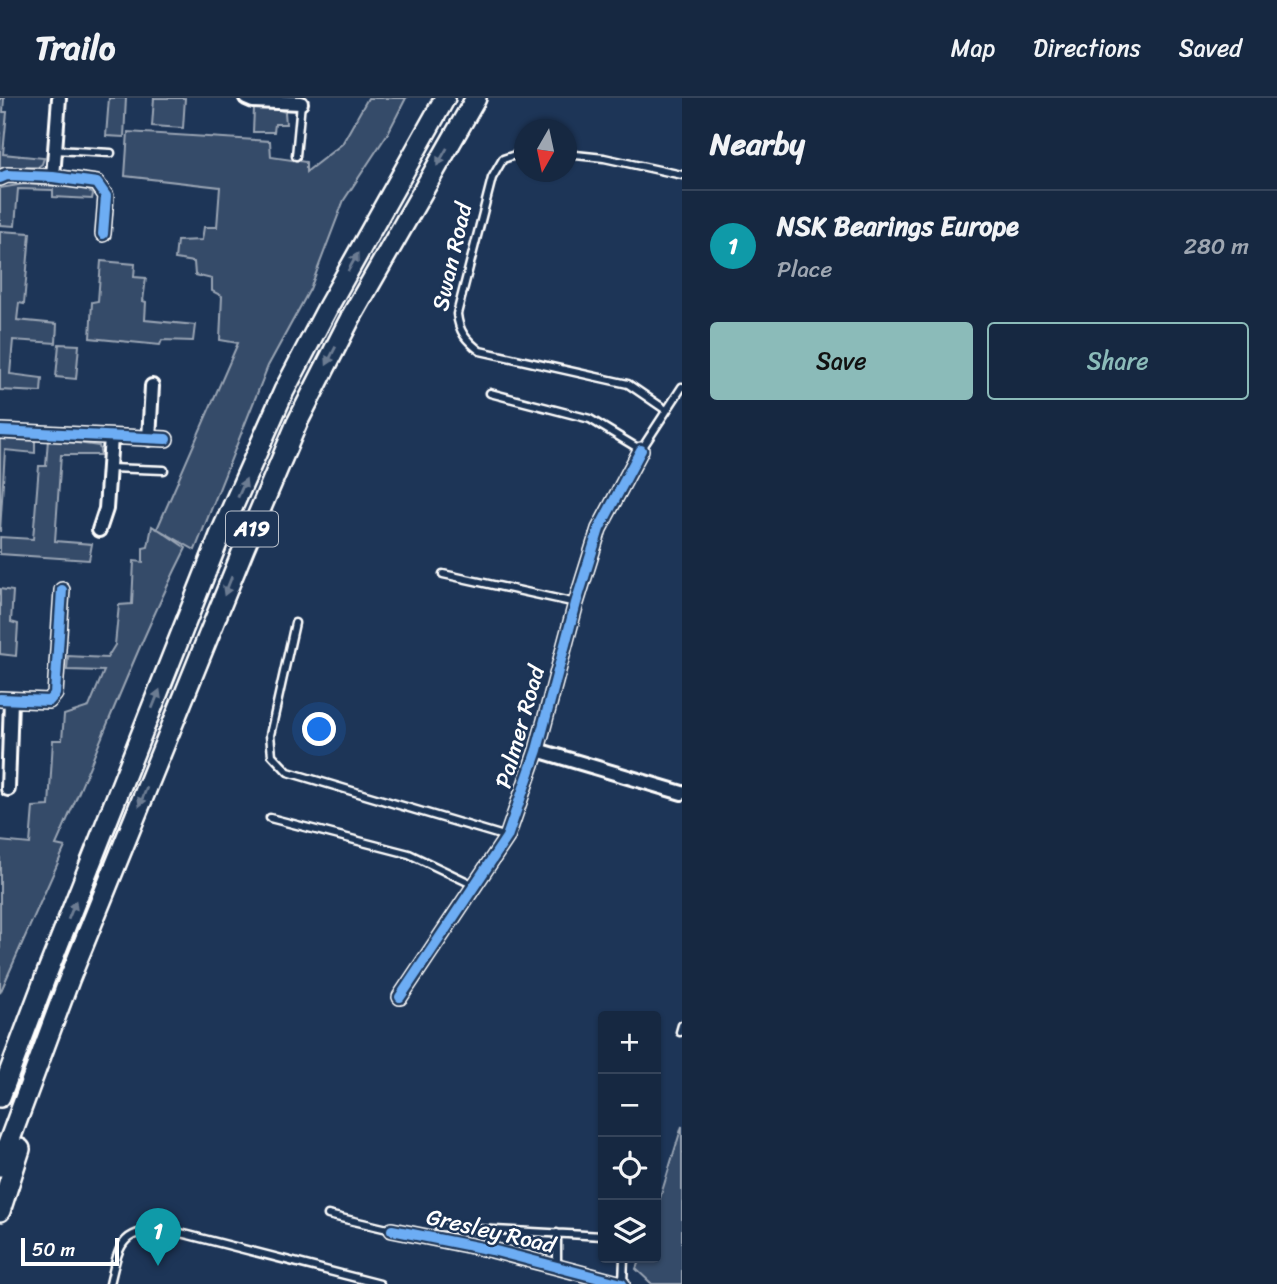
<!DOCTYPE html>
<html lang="en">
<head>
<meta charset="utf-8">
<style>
  :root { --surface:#162841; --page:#1f3048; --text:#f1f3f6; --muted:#9ea6b1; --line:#35445a; --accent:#8bbbb9 }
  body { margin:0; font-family:Sriracha,sans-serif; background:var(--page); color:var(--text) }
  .controls { position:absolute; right:21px; bottom:21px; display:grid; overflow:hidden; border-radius:7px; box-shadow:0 2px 5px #0004 }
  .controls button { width:63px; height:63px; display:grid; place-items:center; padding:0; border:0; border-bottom:2px solid var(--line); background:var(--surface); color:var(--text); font:35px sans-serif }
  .compass { position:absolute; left:514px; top:21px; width:63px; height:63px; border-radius:50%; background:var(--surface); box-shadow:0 2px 5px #0004; rotate:189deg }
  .scale { position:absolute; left:21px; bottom:18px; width:98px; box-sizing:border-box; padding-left:7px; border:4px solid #fff; border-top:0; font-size:19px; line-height:24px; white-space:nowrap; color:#fff; -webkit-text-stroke:5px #1d3557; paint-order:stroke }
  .you { position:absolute; left:320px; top:632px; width:24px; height:24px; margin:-18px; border:5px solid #fff; border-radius:50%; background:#1a73e8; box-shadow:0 0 0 10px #1a73e833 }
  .badge { display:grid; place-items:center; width:46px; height:46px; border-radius:50%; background:var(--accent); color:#fff; font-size:23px; font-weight:700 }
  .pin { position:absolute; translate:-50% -58px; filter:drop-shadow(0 2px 4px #0008) }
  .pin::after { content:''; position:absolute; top:37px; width:24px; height:21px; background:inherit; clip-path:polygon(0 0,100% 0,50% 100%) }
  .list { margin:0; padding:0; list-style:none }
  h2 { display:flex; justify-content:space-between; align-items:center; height:91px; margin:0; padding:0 28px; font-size:30px }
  h2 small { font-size:23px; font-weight:400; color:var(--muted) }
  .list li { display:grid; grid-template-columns:46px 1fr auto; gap:21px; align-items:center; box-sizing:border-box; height:112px; padding:0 28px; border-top:2px solid var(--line) }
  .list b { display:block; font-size:26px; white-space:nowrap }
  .list p { margin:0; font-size:23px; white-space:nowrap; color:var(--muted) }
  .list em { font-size:23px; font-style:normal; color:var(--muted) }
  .actions { display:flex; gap:14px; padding:21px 28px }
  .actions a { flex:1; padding:16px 0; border:2px solid var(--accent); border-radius:7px; text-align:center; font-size:24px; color:var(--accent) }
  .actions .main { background:var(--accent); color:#111 }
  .icon { flex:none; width:38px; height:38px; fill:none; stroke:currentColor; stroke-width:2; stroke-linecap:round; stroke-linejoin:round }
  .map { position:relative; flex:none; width:682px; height:1186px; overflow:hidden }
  header { display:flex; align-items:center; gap:42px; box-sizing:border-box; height:98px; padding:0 35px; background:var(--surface); border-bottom:2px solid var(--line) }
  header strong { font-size:33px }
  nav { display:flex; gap:38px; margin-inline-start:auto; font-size:24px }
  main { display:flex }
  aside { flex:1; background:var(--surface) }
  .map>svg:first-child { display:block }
</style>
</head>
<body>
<header>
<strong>Trailo</strong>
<nav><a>Map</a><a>Directions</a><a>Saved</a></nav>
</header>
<main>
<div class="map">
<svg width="682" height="1186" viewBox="0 0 682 1186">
  <rect width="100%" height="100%" fill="#1d3557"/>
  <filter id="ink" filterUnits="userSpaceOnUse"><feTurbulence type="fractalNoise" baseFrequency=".0143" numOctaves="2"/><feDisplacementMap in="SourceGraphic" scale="14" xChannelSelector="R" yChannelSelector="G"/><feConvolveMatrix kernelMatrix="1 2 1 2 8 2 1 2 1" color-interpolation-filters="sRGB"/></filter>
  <g filter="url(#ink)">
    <!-- green -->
    <path fill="#364b69" stroke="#9aa5b4" stroke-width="2" d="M0,0h4l-1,14h4l-4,42 41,4 -2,6 -4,3 -38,1z
      M109,0h17l-2,39 -18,-1z
      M154,0h31l-2,30 -31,-2z
      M368,0h38l-18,35 -44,67 -34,89 -42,77 -73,184 -37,-21 28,19c-49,97 -86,198 -130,297l9,2 -65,146v-152l30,3 3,-37 16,-1 4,-66h9l2,-25 25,-8 15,-36 -37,-1 1,-14 39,2 8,-13 4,-40 13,-1 2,-43 9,1v-14l5,-1 4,-21 5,3 81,-186 -18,-3 2,-44 -10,-5v-12l-17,-4 -1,-13 -19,-3 2,-18 25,-1 2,-13h13l3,-40 -95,-11 3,-44 142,9 1,16 35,5v10l36,-28z
      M254,11h23l8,3 1,12h-11l-1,8h-21z
      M24,86l61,4 8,6 -1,5 -39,-2v-7l-35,-1 -3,37 -15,-1v-37z
      M0,133l30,2 -6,71 -5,-1 -2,17 40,4 -1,19 -43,-3 -3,34 32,4 -1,14 -41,-2z
      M101,163l34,3 -1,13 12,1 -3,23 3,1 -1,18 50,5 -2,16 -31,-1 -2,5 -70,-7 2,-36 6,-1z
      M59,246l20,1 -3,34 -20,-2z
      M0,340l35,1v14l-30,-3 -5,82z
      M48,341l51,7 2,9h-40l-6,86 37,3 -3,16 -89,-6v-17l33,2 6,-73h7z
      M0,491l13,2 -2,31 7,2 -2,32 -16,-2z
      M682,1028v158h-30l-16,-15 4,-11h16v-47z"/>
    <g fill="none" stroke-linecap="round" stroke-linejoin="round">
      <defs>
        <path id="service" d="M55,52l56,3
          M524,54l-21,7 -11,19 -35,136c2,18 9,26 23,37l148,33 38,26
          M566,56l38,4 78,17
          M296,58l5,-53
          M490,295l100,26 51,31 41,-63
          M109,370l55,2
          M443,476l133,29
          M295,525l-25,112 2,20 16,17 219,65
          M270,720l139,36 65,31
          M680,934l2,-7
          M328,1117l64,15
          M439,1129l164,9
          M492,1152l2,-20
          M557,1169v-34
          M110,1186c10,-43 11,-54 59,-54l211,54
          M623,1186l1,-26"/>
        <path id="minor" d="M246,0l7,3 48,2
          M53,79l6,-79
          M0,80l7,-3 46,2 44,6 9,13 -3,38
          M0,333l166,8
          M149,341l3,-53
          M99,432l7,-21 5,-72
          M0,601l49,2 6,-7 7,-104
          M537,652l145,43
          M8,691l3,-89
          M400,899l107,-160 30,-87 39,-147 23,-74 42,-79
          M392,1132l100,20 130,34"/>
        <path id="trunk" d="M0,999l47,-124 174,-440 63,-142 44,-84 117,-209
          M0,1068l69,-186 175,-432 53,-125 54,-106 125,-219
          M0,1113l20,-62"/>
      </defs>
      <!-- service casing -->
      <use href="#service" stroke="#fff" stroke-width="11"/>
      <!-- minor casing -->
      <use href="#minor" stroke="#fff" stroke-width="18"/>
      <!-- trunk casing -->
      <use href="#trunk" stroke="#fff" stroke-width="24"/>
      <!-- service -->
      <use href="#service" stroke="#1d3557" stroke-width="6"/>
      <!-- minor -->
      <use href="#minor" stroke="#1d3557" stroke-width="12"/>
      <!-- trunk -->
      <use href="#trunk" stroke="#1d3557" stroke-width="19"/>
      <defs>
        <path id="cycleway" d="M0,80l7,-3 46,2 44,6 9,13 -3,38
          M0,333l166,8
          M0,601l49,2 6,-7 7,-104
          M400,899l107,-160 30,-87 39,-147 23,-74 42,-79
          M392,1132l100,20 130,34"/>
      </defs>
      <!-- cycleway casing -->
      <use href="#cycleway" stroke="#1d3557" stroke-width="15"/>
      <!-- cycleway -->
      <use href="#cycleway" stroke="#6dadf4" stroke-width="10"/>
    </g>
    <!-- one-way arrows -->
    <defs><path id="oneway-solid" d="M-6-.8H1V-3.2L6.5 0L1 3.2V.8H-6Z" transform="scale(1.75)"/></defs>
    <g fill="#6c7c92">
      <use href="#oneway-solid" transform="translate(442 59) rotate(120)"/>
      <use href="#oneway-solid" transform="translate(353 164) rotate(-61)"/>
      <use href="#oneway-solid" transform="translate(331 258) rotate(117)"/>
      <use href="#oneway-solid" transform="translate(242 390) rotate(-66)"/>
      <use href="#oneway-solid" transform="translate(228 488) rotate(112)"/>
      <use href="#oneway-solid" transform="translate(156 601) rotate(-68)"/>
      <use href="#oneway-solid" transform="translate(143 699) rotate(112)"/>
      <use href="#oneway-solid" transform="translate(72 812) rotate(-68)"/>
    </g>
  </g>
  <g text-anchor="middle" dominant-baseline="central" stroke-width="5" stroke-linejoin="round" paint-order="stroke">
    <!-- shield labels -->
    <rect fill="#1d3557" stroke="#bbc2cd" stroke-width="2" x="226" y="413.5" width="52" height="35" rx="5"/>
    <g font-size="21" font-weight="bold" fill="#fff">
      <text x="252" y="431">A19</text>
    </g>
    <!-- street labels -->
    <g font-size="23" fill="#fff" stroke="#1d3557">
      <text transform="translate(452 159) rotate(-77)">Swan Road</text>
      <text transform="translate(520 629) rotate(-74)">Palmer Road</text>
      <text transform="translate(491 1133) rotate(13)">Gresley Road</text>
    </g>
  </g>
</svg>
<div class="controls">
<button>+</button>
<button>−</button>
<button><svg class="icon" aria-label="locate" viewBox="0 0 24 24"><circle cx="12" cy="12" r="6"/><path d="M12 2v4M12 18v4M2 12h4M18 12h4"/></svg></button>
<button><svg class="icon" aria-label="layers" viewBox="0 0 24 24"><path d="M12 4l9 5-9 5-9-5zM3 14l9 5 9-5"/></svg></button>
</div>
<svg class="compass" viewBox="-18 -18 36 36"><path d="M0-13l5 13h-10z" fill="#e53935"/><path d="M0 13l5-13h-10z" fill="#9ea6b1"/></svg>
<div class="scale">50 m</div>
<div class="you"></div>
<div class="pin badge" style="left:158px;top:1168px;background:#0f9aa8">1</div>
</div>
<aside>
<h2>Nearby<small></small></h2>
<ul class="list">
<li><span class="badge" style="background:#0f9aa8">1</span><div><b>NSK Bearings Europe</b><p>Place</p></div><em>280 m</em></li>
</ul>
<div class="actions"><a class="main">Save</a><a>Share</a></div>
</aside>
</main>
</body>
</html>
